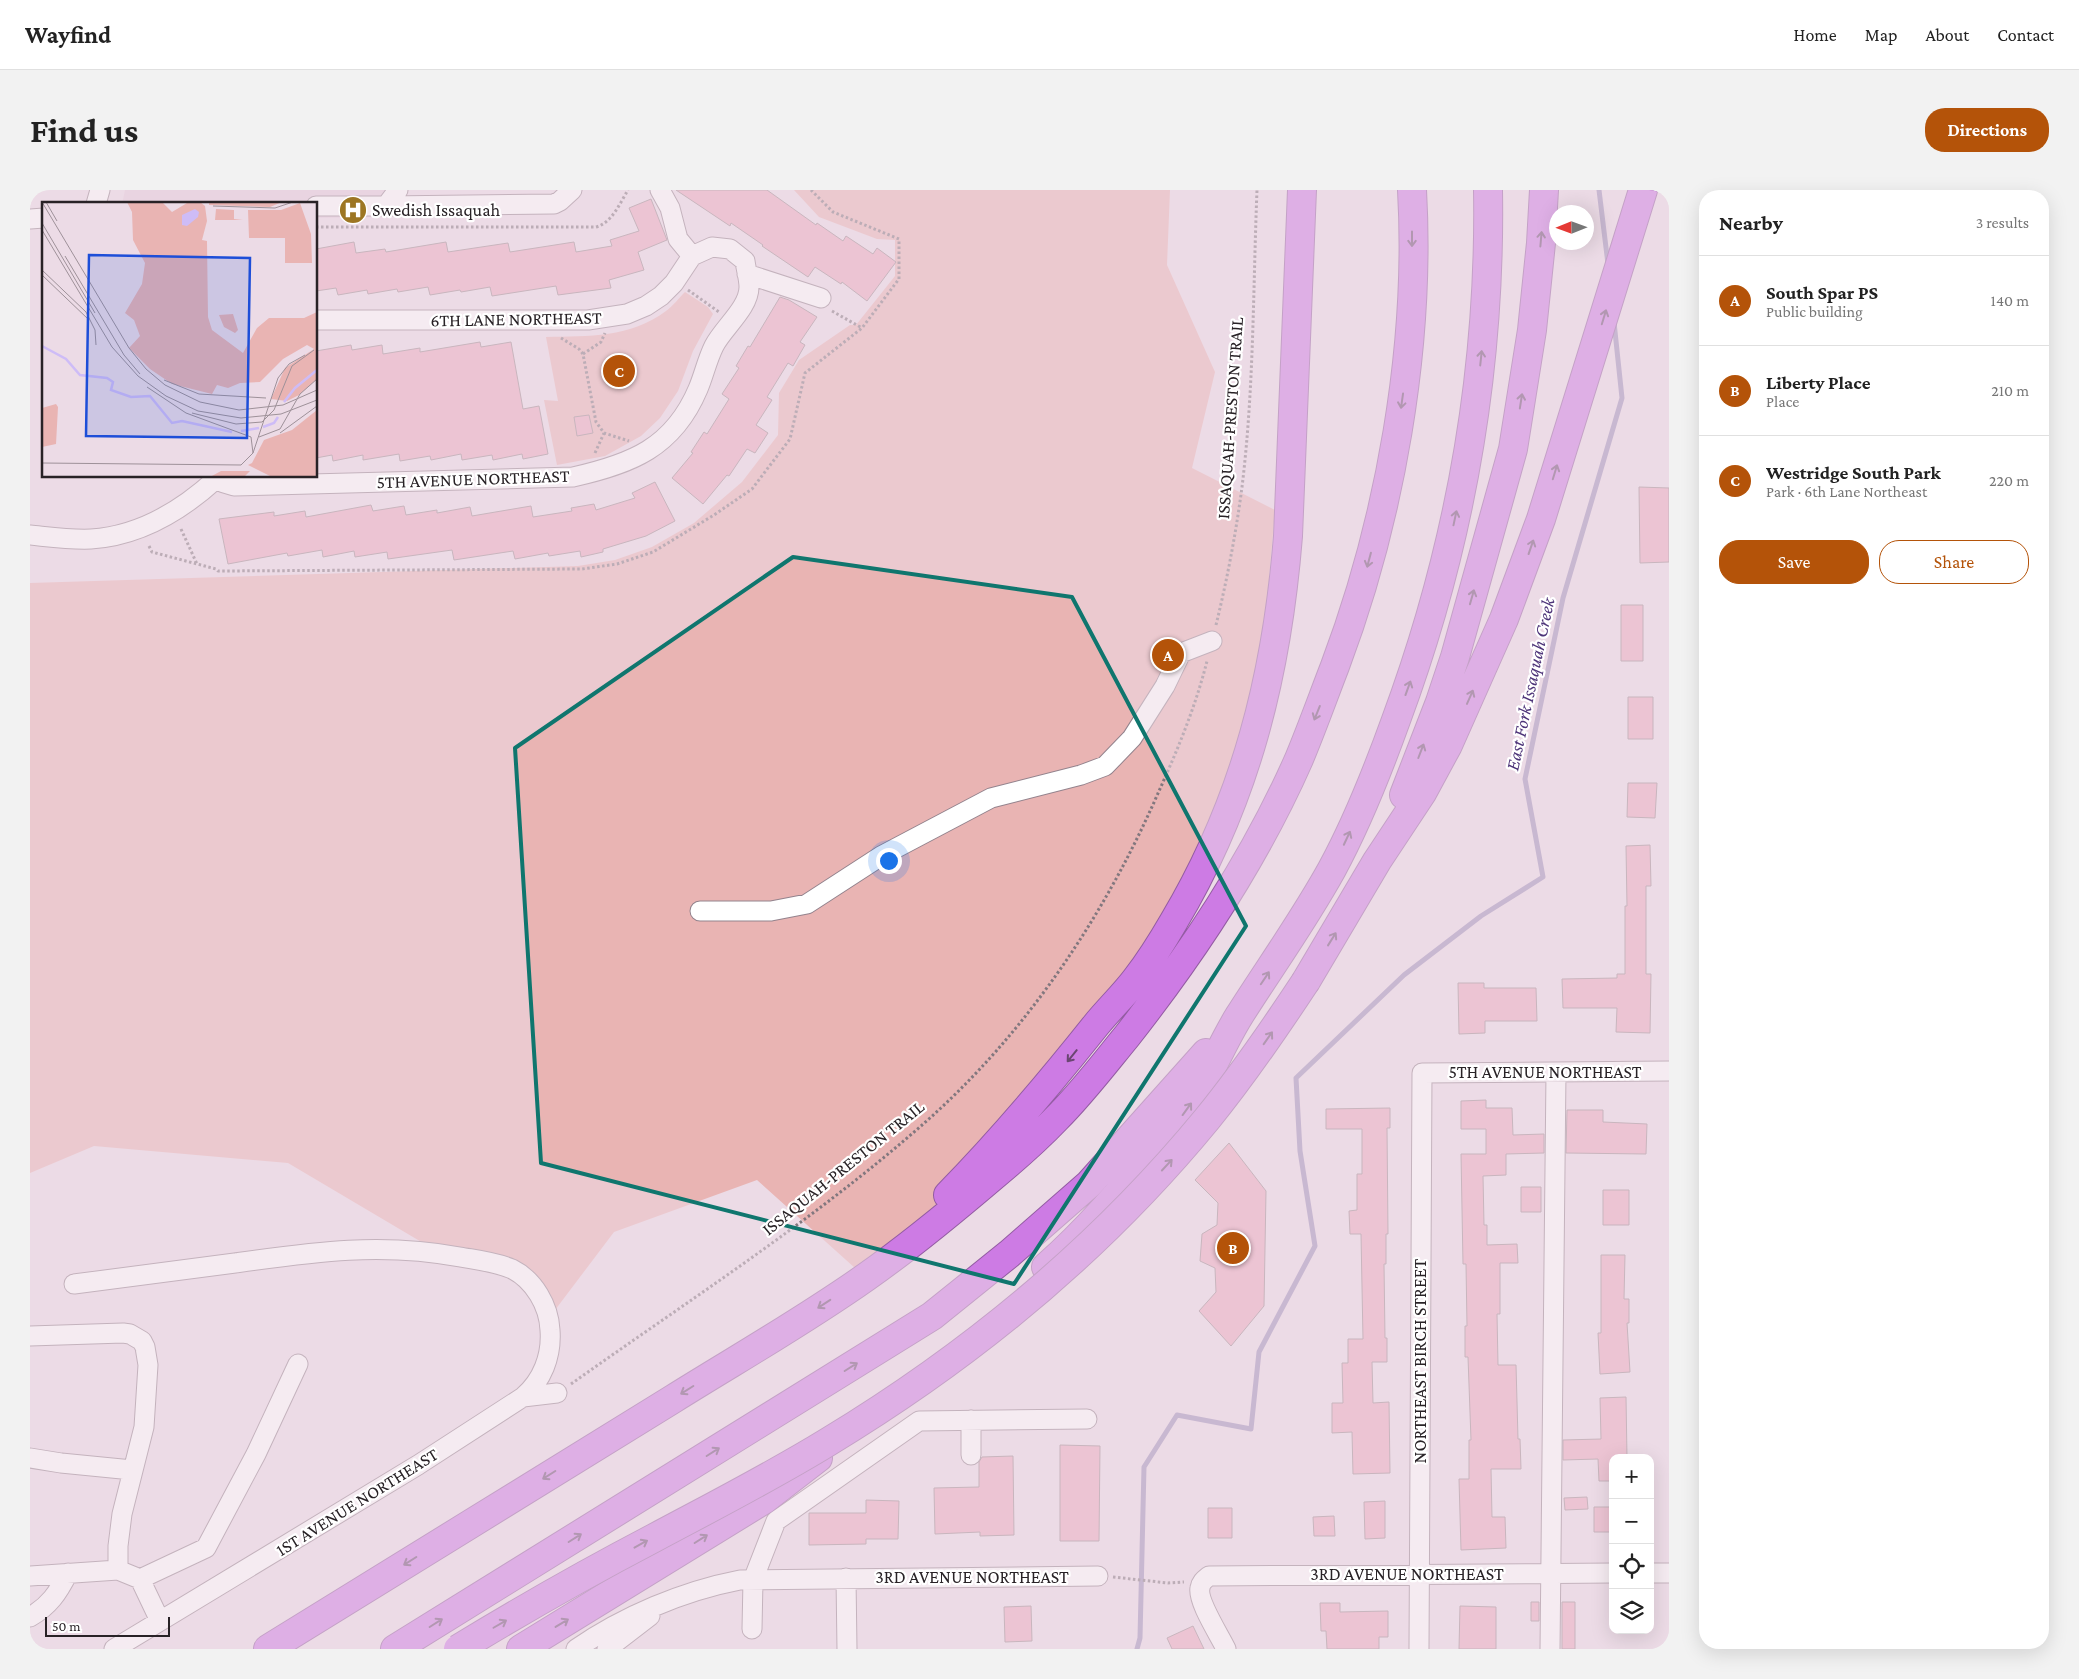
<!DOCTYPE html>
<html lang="en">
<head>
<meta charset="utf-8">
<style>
  :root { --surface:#fff; --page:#f2f2f2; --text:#222; --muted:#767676; --line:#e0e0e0; --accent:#b45309 }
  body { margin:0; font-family:"Crimson Pro",serif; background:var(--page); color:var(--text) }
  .controls { position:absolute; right:15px; bottom:15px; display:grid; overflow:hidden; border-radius:10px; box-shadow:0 5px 20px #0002 }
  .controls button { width:45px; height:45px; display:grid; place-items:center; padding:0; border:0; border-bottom:1px solid var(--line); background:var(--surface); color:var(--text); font:25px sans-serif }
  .compass { position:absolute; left:1519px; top:15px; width:45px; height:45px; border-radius:50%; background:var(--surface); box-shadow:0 5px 20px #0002; rotate:269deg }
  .scale { position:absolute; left:15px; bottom:12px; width:125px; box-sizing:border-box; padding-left:5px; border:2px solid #282226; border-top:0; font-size:14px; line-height:18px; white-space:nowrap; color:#282226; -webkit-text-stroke:4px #fff; paint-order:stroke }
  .you { position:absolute; left:858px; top:670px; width:18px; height:18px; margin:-12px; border:4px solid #fff; border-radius:50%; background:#1a73e8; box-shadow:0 0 0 8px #1a73e833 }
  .badge { display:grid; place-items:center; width:32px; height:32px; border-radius:50%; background:var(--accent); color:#fff; font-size:16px; font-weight:700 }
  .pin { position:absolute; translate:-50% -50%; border:2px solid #fff; box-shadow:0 1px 5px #0006 }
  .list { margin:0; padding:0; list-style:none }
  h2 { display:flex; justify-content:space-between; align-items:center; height:65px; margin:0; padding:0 20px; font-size:21px }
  h2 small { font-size:16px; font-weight:400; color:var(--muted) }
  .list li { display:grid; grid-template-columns:32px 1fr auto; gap:15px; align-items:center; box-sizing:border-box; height:90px; padding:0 20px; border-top:1px solid var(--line) }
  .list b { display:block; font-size:19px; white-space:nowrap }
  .list p { margin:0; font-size:16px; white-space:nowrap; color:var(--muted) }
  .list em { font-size:16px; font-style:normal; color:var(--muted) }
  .actions { display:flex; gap:10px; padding:15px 20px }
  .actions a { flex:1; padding:11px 0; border:1px solid var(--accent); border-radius:20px; text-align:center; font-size:18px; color:var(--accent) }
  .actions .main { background:var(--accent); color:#fff }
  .icon { flex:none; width:28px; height:28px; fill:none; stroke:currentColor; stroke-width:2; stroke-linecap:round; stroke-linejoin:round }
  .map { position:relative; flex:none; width:1639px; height:1459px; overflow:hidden; border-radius:20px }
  header { display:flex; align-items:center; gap:30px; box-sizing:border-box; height:70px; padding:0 25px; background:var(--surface); border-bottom:1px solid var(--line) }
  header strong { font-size:24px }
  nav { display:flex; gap:28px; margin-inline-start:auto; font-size:18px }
  .intro { display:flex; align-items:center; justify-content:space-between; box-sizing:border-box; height:120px; padding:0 30px }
  h1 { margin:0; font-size:35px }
  .button { padding:12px 22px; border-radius:20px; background:var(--accent); color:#fff; font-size:18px; font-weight:700 }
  main { display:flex; gap:30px; padding:0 30px }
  aside { flex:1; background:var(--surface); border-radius:20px; box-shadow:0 5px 20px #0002 }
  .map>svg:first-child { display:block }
</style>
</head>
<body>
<header>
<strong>Wayfind</strong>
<nav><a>Home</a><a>Map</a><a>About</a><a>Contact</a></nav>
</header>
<div class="intro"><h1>Find us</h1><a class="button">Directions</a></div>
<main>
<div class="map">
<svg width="1639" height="1459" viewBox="0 0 1639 1459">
  <rect width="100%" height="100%" fill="#ecdbe6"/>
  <!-- built -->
  <path fill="#e4cddc" d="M95,0h282l-22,27 -69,1v-14h-194z"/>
  <!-- green -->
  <path fill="#e9b4b3" d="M764,0h376l-3,75 48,107 -23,96 83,42 -10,116 -19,91 -21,67 -26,66 -53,98 -179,227 -102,102 -108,-97 -143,52 -65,86 -24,-39 -85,-26 -152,-90 -194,-17 -64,27v-590l548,-17 37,-6 37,-13 42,-24 48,-41 36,-47 1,-42 20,-33 51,-35h6l39,-49v-36l-18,-1 -58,-22z
    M655,102l23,15 5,7 -20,37 -15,40 -18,27 -19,18 -36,20 -48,9 -13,-65 14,1 -12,-64c43,-1 84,1 120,-26 7,-5 13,-13 19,-19z"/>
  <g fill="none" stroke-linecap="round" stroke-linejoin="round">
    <!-- stream -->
    <path stroke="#9c8eb8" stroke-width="5" d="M1569,0l9,74
      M1107,1459l3,-11 4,-171 33,-52 74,14 8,-77 56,-106 -15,-95 -4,-73 108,-103 77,-59 62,-39 -18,-98 38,-181 59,-200 -8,-76"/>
  </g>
  <!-- building -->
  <path fill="#eca8bd" stroke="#9c898e" d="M646,0h91l49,35 1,-2 26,18 3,-5 27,18 4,-6 19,14 -29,39 -25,-19 -1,2 -26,-17 -7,10 -46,-31 1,-1 -32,-22 -1,3z
    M621,9l16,41 -29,12 6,18 -35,10 2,8 -53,7 -2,-9 -64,10 -2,-9 -29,5 -1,-2 -30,5 -2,-8 -30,5 -1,-3 -29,5 -1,-4 -29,5 -2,-7 -20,3v-42l38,-7 2,11 29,-4 1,3 60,-10 2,10 60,-9 2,9 64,-10 2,10 36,-6 -2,-6 29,-9 -10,-23z
    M750,107l9,3 28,17 -17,25 5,3 -12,21 -5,-3 -21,34 5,3 -16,25 12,8 -13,20 -8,-4 -18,27 -2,-1 -24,29 -31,-26 21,-25 -2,-1 13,-20 3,2 22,-35 -7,-5 17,-26 -3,-2 12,-20 2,1z
    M450,152l1,5 30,-5 12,67 16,-3 9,48 -25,5 -1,-5 -29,6 -1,-5 -30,5 -1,-6 -30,6 -1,-4 -30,5 -1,-7 -36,6v-5l-30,6 -1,-6 -16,3v-107l35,-6 1,5 30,-5 1,9 37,-6v4z
    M559,225l4,18 -16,3 -3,-19z
    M625,292l20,39 -29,15 -43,13v3l-22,5 -1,-6 -31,5 -1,-3 -33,6 -2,-8 -59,9 -2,-10 -64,9 -1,-7 -32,5 -1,-6 -31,6 -1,-7 -34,6 -1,-3 -59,11 -9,-45 55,-7v4l31,-5 1,6 65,-12 2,6 31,-5 2,9 31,-5v3l33,-6 2,9 59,-10 2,11 39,-6 -1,-3 23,-4 2,6 39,-12 -3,-5z
    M1609,297l30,1v74l-29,1z
    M1591,415h22v56h-22z
    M1598,507h25v42h-25z
    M1598,593h29l-2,35 -28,-1z
    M1620,655l1,41h-5v88h5l-1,59 -34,-1 1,-24h-54l-1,-29 55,-1v-4h8v-68h2l-1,-60z
    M1428,793h26v5h52l1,33h-52v12l-26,1z
    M1456,910v8h26l1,27 31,-1v19l-38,1v21l-23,1 1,49h3v20l30,-1 1,19h-18v51h-3l1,51h18l2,74h2l1,30h-30l1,48h13l1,31 -45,2 -2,-71h10v-39h2l-3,-83h-3v-31h2l-1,-62h-3l-2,-110h25v-25h-25v-28z
    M1360,918v20h-3l1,106h-2v30h-2l1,74h2v24h-15l1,41 16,-1 1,71 -37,1 -1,-42 -20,1v-30h11l-1,-40h6v-24h15l-2,-105h-11l-1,-23 8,-1v-36h5v-45h-36v-20z
    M1537,920h36v12l44,2 -1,30 -80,-1z
    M1199,953l37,48 -2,115 -33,40 -32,-35 17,-19 -1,-24 -15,-7 2,-27 15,-9 1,-22 -23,-23z
    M1491,997h20v25h-20z
    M1573,1000h26v35h-26z
    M1571,1065h24l-1,44h5v24h-2l3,49 -30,2 -2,-41h3z
    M1596,1207l1,61h-14v23h-14l-1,-22 -35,1v-20l38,-1 -1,-41z
    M1030,1255l40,1 -1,95h-39z
    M983,1266l1,79 -34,1v-4l-45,2 -1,-46 45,-1v-25l3,-5z
    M1557,1307l1,12 -23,1 -1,-12z
    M836,1310l33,1 -1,38h-32v5l-57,1v-32h57z
    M1355,1311v37l-20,1 -1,-37z
    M1564,1317h19v25h-19z
    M1178,1318h24v30h-24z
    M1304,1326l1,20h-21l-1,-19z
    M1501,1412h8v19h-8z
    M1532,1412h13v47h-13z
    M1290,1413h20v9l48,-1v26h-9v12h-52l-1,-18h-5z
    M1001,1416l1,35 -27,1 -1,-35z
    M1430,1416l36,1v42h-37z
    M1163,1436l11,23h-32l-5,-11z"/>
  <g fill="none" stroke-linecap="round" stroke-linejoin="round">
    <defs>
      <path id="minor" d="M630,0l10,18 8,31 14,17
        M66,14l4,-14
        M286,16h70l12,-16
        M356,16l168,-2 6,-3 12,-11
        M0,29l14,-1
        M717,84l74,24
        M0,345c20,2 41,5 61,4 48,-3 91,-29 125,-60l8,4 10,3 339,-9c58,-13 100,-29 125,-88 6,-14 9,-29 16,-43 9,-18 35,-38 35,-59 0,-8 -3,-18 -4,-26l-15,-12 -18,-2 -20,9 -18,27 -13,13 -15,10 -19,8 -39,6h-272
        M670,721h71l36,-7 74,-48 110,-58 90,-23 24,-9 27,-28 33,-52 16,-33 31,-12
        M44,1094c54,-7 108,-14 161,-21 78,-11 146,-21 225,-6 17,3 36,5 52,12 22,11 37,37 38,61 2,26 -8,51 -27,67l-105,68 -304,184
        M0,1146l93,-3 7,1 12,7 3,6 3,18 -4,62 -22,87 -4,32v24
        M493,1207l34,-4
        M941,1230v35
        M0,1268l31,5 71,7
        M1620,1383h19
        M0,1386l88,-6 22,9 20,42
        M816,1388l1,71
        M110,1389l66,-31 50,-94 42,-90
        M0,1427c19,-11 28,-24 38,-44
        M722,1439l1,-49 23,-59 143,-100 168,-2
        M546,1459c48,-33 107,-58 164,-69l358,-4
        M577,1459l43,-33
        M1196,1459c-6,-13 -29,-48 -26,-61 1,-6 4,-8 9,-12l404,-3
        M1389,1459l3,-576 247,-2
        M1520,1459l6,-577"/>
      <path id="highway" d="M1374,605l36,-93 15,-45 58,-208 19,-119 9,-87 3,-53
        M1276,791l71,-120 45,-68 26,-48 56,-126 37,-100 102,-329
        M918,1005c53,-54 101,-111 148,-170 13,-16 28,-30 40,-46 14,-18 27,-39 38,-58 72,-121 103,-247 114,-385l14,-346
        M1016,1077c41,-36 76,-77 110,-119 11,-14 24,-28 34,-42 19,-29 31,-61 49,-90 31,-49 65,-96 93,-147 26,-48 46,-99 64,-149 63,-170 95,-349 92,-530
        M238,1459c135,-83 270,-167 405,-250 64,-40 131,-78 193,-122 43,-30 84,-64 124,-98 23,-19 46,-39 66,-60 26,-26 48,-55 71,-83 67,-85 128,-177 172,-277 13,-31 24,-62 36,-93 55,-146 86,-319 77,-476
        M365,1459l537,-333 77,-62 80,-70 117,-131
        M491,1459l244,-150 53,-41"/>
    </defs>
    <!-- minor casing -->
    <use href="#minor" stroke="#93838d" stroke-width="21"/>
    <!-- highway casing -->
    <use href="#highway" stroke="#935ca2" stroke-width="30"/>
    <!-- path -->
    <path stroke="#82777e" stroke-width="3" stroke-dasharray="2.5 2.5" stroke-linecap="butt" d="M286,37h280c16,-4 24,-24 32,-37
      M658,100l31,22
      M802,121l30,17
      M531,148l18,11 4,5 13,68 8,11 25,8
      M553,164l18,-12 4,-9
      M565,263l9,-20
      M151,339l16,35
      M119,356l3,6 64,17 2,2 364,-2 35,-5 36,-12 61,-37 38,-26 38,-50 15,-66 57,-45 37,-49v-40l-66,-27 -22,-22
      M1186,435c11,-45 20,-92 26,-138 12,-98 11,-198 15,-297
      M541,1194c121,-86 248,-167 359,-266 100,-90 176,-205 229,-327 19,-42 37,-86 48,-130
      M1083,1387l55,6 16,-1"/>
    <!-- minor -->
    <use href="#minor" stroke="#fff" stroke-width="19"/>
    <!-- highway -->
    <use href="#highway" stroke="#cd7be4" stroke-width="28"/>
    <defs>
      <path id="highway-bridge" d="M428,1459c64,-39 129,-76 196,-111 58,-31 117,-61 174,-96 142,-86 273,-194 379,-323 36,-44 68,-91 99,-138"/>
    </defs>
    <!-- highway-bridge casing -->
    <use href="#highway-bridge" stroke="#935ca2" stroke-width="30" stroke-linecap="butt"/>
    <!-- highway-bridge -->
    <use href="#highway-bridge" stroke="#cd7be4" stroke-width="28"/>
  </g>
  <!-- one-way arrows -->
  <defs><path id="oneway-shaft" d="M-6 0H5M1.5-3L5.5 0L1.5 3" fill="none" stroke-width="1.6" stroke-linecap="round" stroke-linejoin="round" transform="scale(1.25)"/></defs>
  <g stroke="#6a4672">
    <use href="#oneway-shaft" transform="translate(1382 49) rotate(90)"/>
    <use href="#oneway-shaft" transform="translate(1511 49) rotate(-85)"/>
    <use href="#oneway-shaft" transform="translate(1574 127) rotate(-73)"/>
    <use href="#oneway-shaft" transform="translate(1451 168) rotate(-84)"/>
    <use href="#oneway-shaft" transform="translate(1372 211) rotate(98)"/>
    <use href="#oneway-shaft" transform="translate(1491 211) rotate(-81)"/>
    <use href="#oneway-shaft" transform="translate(1525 282) rotate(-73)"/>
    <use href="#oneway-shaft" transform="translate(1425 328) rotate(-78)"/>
    <use href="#oneway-shaft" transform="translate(1501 357) rotate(-71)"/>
    <use href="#oneway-shaft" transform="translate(1339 370) rotate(105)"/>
    <use href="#oneway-shaft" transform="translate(1442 407) rotate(-74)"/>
    <use href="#oneway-shaft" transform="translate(1378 498) rotate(-70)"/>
    <use href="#oneway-shaft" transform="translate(1440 507) rotate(-66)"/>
    <use href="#oneway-shaft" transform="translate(1287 523) rotate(112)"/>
    <use href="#oneway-shaft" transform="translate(1391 561) rotate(-69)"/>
    <use href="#oneway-shaft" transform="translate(1317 648) rotate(-65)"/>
    <use href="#oneway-shaft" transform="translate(1302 749) rotate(-58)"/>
    <use href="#oneway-shaft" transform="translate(1235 788) rotate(-56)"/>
    <use href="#oneway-shaft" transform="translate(1238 848) rotate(-55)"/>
    <use href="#oneway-shaft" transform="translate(1042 866) rotate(129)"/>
    <use href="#oneway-shaft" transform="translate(1157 919) rotate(-54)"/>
    <use href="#oneway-shaft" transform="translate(1137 975) rotate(-47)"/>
    <use href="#oneway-shaft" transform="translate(794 1114) rotate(147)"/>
    <use href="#oneway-shaft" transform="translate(821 1177) rotate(-32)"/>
    <use href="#oneway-shaft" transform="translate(657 1200) rotate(148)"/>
    <use href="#oneway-shaft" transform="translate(683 1262) rotate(-32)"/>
    <use href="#oneway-shaft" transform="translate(519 1285) rotate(148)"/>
    <use href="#oneway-shaft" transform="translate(545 1348) rotate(-32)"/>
    <use href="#oneway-shaft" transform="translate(671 1349) rotate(-32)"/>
    <use href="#oneway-shaft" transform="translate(611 1354) rotate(-29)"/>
    <use href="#oneway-shaft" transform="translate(380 1371) rotate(148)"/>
    <use href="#oneway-shaft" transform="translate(406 1433) rotate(-32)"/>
    <use href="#oneway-shaft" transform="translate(532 1433) rotate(-31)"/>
    <use href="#oneway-shaft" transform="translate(470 1434) rotate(-30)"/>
  </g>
  <!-- marked area -->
  <path d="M0 0H1639V1459H0ZM763,367l279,40 174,329 -232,358 -473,-121 -26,-415z" fill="#ecdbe6" fill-opacity=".55" fill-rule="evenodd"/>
  <path fill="none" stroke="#0f766e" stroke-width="4" stroke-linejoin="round" d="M763,367l279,40 174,329 -232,358 -473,-121 -26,-415z"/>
  <!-- icons -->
  <defs>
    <symbol id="hospital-disc" viewBox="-11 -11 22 22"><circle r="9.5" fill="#9d7623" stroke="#fff"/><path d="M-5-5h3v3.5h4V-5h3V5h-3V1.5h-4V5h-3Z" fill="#fff"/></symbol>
  </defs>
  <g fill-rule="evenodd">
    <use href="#hospital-disc" x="307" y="4" width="32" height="32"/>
  </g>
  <g text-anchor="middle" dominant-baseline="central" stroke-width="4.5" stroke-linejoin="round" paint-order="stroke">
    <!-- poi labels -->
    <g font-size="18" fill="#282226" stroke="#fff" text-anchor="start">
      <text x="342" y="20">Swedish Issaquah</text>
    </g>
    <!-- street labels -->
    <g font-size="18" fill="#282226" stroke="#fff">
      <text transform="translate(486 129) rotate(-1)">6TH LANE NORTHEAST</text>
      <text transform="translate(1200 228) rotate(-86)">ISSAQUAH-PRESTON TRAIL</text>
      <text transform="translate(443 289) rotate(-2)">5TH AVENUE NORTHEAST</text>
      <text x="1515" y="882">5TH AVENUE NORTHEAST</text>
      <text transform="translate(813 978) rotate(-39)">ISSAQUAH-PRESTON TRAIL</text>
      <text transform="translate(1390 1171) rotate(-90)">NORTHEAST BIRCH STREET</text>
      <text transform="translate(327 1312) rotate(-32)">1ST AVENUE NORTHEAST</text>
      <text x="1377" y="1384">3RD AVENUE NORTHEAST</text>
      <text x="942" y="1387">3RD AVENUE NORTHEAST</text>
    </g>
    <!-- water labels -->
    <g font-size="19" font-style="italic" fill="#4d3479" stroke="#fff">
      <text transform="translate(1500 494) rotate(-78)">East Fork Issaquah Creek</text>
    </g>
  </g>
  <!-- overview -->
  <g transform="translate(12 12)">
    <rect width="275" height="275" fill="#ecdbe6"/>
    <path d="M85,0h35l10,10 15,-9 13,-1 5,4 2,15 -5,19 5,1 1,76 4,13 31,23 14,-25 12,-10h35l13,-6v67l-18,16 -12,6 -16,-2 14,-31 29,-19 -7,-4 -24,14 -23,23 -20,1 -12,5 -11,-3 -5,9 -40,-10 -22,-15 -21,-21 11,-12 -6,-16 -9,-7 17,-29 3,-21 -12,-23 -1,-28zM167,0h73l-12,5 -61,-2zM258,1l11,31 1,29h-27v-25h-36l-1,-28h33zM174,7l18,1v9l9,1h-28zM191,112l5,16 -3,3 -11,-6 -5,-12zM14,202l2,3 -2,37 -14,3v-39zM275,208v67h-45l-24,-12 4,-2 12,-23 28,-10zM179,269h29l-6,6h-34z" fill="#e9b4b3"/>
    <path d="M153,7l4,3 -1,5 -11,9 -5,-1v-10z" fill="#cebcf7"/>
    <path fill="none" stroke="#cebcf7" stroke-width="2.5" d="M0,144l24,13 14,16 27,3 6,4 -2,8 20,7 19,-1 22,27 10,-2 50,11M242,200l11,-14 22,-18M221,225l11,-4 4,-6M199,229l18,-3"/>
    <path fill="none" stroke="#9e9199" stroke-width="1" d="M0,0l87,146 17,21 19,16 35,17 39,8 44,-5 34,-15M4,0l11,19M171,4l62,2 18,-6M0,21l53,90M0,28l70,117 26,29 28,20 32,15 43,7 40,-4 36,-14M23,54l59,99 16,19M0,68l44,42 9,18 1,15M0,73l46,44M122,178l35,14 67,4M105,185l39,26 65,24 2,16M150,211l44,11 26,-2 12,-12 18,-44 22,-16M238,231l37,-27M217,235l21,-8 20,-35 17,-15M0,261l199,2 12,-12 25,-75 11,-14 16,-9"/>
    <path fill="#1d4ed8" fill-opacity="0.15" stroke="#1d4ed8" stroke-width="2.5" d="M47,53l161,3 -3,180 -161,-2z"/>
    <rect width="275" height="275" fill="none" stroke="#282226" stroke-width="2.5"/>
  </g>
</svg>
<div class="controls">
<button>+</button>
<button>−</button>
<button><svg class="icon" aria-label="locate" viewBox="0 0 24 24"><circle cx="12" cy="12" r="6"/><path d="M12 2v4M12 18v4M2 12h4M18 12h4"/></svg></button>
<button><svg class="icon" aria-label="layers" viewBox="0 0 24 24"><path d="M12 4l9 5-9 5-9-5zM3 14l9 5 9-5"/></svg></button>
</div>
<svg class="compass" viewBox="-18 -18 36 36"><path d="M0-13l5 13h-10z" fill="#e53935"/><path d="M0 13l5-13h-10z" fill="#767676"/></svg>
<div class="scale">50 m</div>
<div class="you"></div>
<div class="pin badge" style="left:1138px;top:465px">A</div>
<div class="pin badge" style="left:1203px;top:1058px">B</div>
<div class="pin badge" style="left:589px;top:181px">C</div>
</div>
<aside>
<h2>Nearby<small>3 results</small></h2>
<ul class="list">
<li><span class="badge">A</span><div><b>South Spar PS</b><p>Public building</p></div><em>140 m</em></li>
<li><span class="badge">B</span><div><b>Liberty Place</b><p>Place</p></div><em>210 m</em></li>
<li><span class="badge">C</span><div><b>Westridge South Park</b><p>Park · 6th Lane Northeast</p></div><em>220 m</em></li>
</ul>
<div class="actions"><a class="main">Save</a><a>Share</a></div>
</aside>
</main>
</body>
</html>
